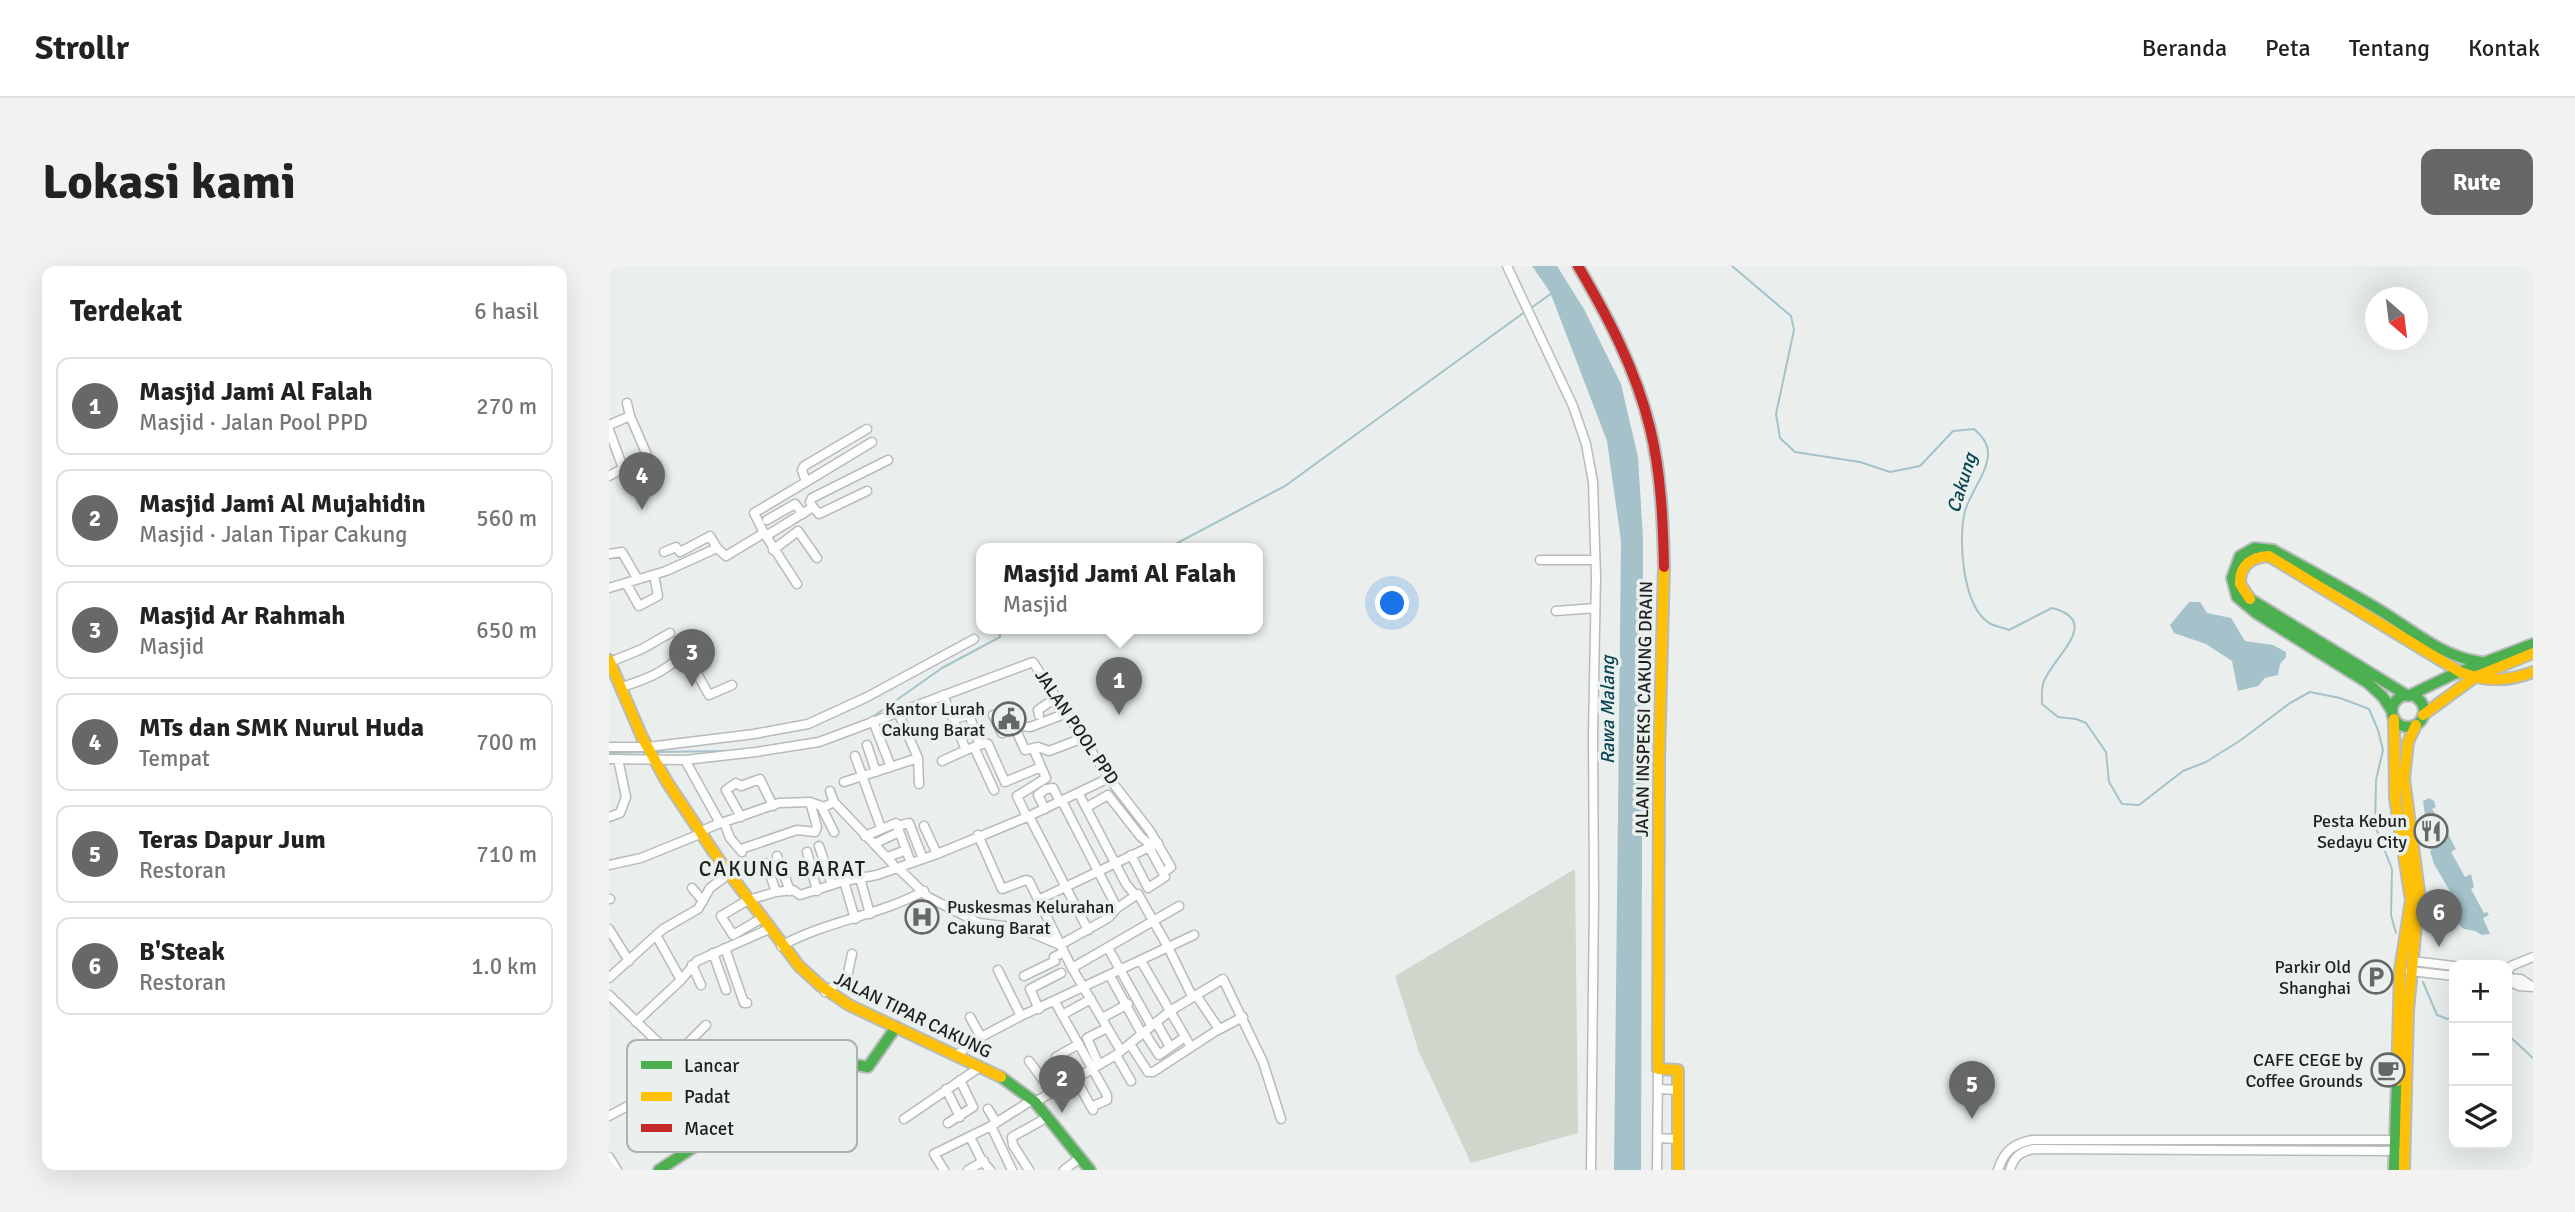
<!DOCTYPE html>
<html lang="id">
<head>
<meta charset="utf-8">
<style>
  :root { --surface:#fff; --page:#f2f2f2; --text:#222; --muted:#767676; --line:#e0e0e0; --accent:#656867 }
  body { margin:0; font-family:Signika,sans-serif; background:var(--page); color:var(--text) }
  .controls { position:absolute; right:21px; bottom:21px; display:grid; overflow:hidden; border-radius:14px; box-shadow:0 7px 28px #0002 }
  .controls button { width:63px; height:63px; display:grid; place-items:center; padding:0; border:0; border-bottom:2px solid var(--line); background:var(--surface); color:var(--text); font:35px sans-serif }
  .compass { position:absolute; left:1756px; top:21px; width:63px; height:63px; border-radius:50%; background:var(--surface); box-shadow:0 7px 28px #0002; rotate:152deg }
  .you { position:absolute; left:784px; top:338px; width:24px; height:24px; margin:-18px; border:5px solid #fff; border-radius:50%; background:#1a73e8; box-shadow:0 0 0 10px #1a73e833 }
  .badge { display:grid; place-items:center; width:46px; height:46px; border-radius:50%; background:var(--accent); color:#fff; font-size:23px; font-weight:700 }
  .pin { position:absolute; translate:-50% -58px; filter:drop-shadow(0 2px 4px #0008) }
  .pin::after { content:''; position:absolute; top:37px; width:24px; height:21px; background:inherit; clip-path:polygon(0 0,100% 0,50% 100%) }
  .popup { position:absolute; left:367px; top:277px; width:287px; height:91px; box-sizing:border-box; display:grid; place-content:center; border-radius:14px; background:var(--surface); filter:drop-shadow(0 2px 5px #0005); font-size:23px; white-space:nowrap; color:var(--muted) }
  .popup b { font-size:26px; color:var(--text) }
  .popup::after { content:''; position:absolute; left:50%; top:100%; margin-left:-14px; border:14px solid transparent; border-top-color:var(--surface) }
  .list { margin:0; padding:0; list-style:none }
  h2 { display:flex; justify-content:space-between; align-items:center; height:91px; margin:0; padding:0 28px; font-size:30px }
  h2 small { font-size:23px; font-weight:400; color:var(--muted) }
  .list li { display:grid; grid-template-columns:46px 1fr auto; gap:21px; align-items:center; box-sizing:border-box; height:98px; margin:0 14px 14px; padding:0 14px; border:2px solid var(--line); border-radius:14px }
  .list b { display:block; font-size:26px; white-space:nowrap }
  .list p { margin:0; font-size:23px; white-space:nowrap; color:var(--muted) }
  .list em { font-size:23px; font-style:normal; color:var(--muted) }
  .icon { flex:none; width:38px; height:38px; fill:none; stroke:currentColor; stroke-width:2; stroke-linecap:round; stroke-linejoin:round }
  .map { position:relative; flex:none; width:1924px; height:904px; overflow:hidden; border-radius:14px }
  header { display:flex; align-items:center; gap:42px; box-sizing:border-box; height:98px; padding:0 35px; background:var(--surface); border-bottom:2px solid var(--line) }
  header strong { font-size:33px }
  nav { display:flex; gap:38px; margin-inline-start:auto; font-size:24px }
  .intro { display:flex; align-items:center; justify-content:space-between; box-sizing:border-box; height:168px; padding:0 42px }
  h1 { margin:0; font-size:49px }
  .button { padding:18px 32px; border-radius:14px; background:var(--accent); color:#fff; font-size:24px; font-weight:700 }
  main { display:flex; gap:42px; padding:0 42px }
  aside { flex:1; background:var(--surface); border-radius:14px; box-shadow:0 7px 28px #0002 }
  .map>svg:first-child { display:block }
</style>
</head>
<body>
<header>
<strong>Strollr</strong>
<nav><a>Beranda</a><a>Peta</a><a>Tentang</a><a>Kontak</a></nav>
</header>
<div class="intro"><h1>Lokasi kami</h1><a class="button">Rute</a></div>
<main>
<aside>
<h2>Terdekat<small>6 hasil</small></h2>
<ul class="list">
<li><span class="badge">1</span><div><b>Masjid Jami Al Falah</b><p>Masjid · Jalan Pool PPD</p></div><em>270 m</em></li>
<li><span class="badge">2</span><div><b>Masjid Jami Al Mujahidin</b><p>Masjid · Jalan Tipar Cakung</p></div><em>560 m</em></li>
<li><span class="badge">3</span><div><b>Masjid Ar Rahmah</b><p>Masjid</p></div><em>650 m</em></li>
<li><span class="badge">4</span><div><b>MTs dan SMK Nurul Huda</b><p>Tempat</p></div><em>700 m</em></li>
<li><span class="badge">5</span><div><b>Teras Dapur Jum</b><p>Restoran</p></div><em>710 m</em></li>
<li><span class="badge">6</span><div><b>B'Steak</b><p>Restoran</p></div><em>1.0 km</em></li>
</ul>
</aside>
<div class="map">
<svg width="1924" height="904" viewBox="0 0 1924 904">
  <rect width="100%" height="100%" fill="#eaefed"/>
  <!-- green -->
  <path fill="#cfd7cd" d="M966,603l3,264 -107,30 -52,-111 -24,-76z"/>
  <!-- water -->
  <path fill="#a5c2ca" d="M923,0h25l27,43 37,75 17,73 5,81 -2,632h-27l7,-629 -14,-100 -57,-149z
    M1580,336h11l7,11 24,5 14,23 28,4 13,7v5l-6,7 -2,11 -13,3 -7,8 -20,5 -6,-30 -26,-17 -32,-11 -4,-8z
    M1820,532l5,3 2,6 -4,2 10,14 -3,2 4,8 4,-1 9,17 -5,3 14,25 6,-3 3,13 -3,2 13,24 3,-1 2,3 -6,3 7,16 -8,1 -7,-4 -11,-2c-9,-7 -14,-14 -10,-26l-5,-9 2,-1 -17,-29 -4,-13 9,-8 -4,-24 -10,-4 -2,-14z"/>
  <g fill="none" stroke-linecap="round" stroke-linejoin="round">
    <!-- stream -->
    <path stroke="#a5c2ca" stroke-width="2" d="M1123,0l59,50 3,14 -18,84 4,24 15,14 65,10 30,10 30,-6 33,-35 21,-2c8,7 15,15 14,27 -2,19 -18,37 -23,55 -7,28 -3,94 24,112 6,3 14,5 20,7l43,-22c51,13 1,49 -8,73 -3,7 -2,16 -2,23l16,13 18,2 10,4 20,29 3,30 13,22 17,1 44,-34 23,-9 35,-22 49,-37 20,-11 30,6 29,11 9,21 5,20 -7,30 -1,46 17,43 -1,46 5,18
      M922,42l21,-15
      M557,283l119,-63 241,-175
      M262,452l71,-50 58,-31 -1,-8
      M47,486l74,-1
      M0,487l37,-1
      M1814,716l14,33 11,4 6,-4
      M1898,768l26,24"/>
    <defs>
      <path id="street" d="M898,0l66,140 13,38 7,38 3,95 -3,159 1,161 -3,273
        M0,159l21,-9
        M258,163l-63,37 -2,4 4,12 66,-40
        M0,164l14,38
        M0,210l38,-21 -17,-39 -3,-13
        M204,241l6,7 48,-23
        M158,254l28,-16 8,10
        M155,267l-10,-20 52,-31
        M157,270l47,-29 -3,-5 2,-4 76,-38
        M164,284l25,-19 19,27
        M55,286l12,-5 4,5 30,-16 7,12 9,8 38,-23 33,51
        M0,288l13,-2 15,26
        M931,294h55
        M17,317l13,23 19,-10 -4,-21
        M0,322l57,-17 51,-23
        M947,345l39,-3
        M76,386l24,43 23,-10
        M1,396l32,-13 28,-16
        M13,421c29,-9 49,-18 68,-41
        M289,446l20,46 1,26
        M384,449l9,18 18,-7 10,1 37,-14
        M430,449l-1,-5 19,-13
        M344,453l16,-4 11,30 -14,5
        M264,455l18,46
        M406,462l10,22 13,-3 11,4 34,-13
        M258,479l9,27
        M371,479l6,-2 2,1 17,38 36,-15
        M0,481h39l106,-13 54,-10 59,-27 107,-58
        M365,481l20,43
        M246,490l26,72
        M0,493l76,1 71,-8 63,-10 214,-80 76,116 41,53 21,36 -8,6
        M76,494l35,63 4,-1 6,16 12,14
        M333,495l24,-11 -23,-55
        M235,516l74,-24
        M221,525l4,11 59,62
        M470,528l47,90 9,11
        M453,535l55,107
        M212,540l13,26
        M478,541l21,-12 33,42 11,9
        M436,543l-7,-14 8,-6 7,-1 7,14
        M420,550l59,114
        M0,551l11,-4 6,-16 -8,-38
        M132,551l-15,-27 10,-7 5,3 19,-7 13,27
        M418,551l-10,-21 29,-18 -13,-30
        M115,556l55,-19 31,-1 14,5 10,-5
        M288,560l12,-3 14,36
        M315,560l13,28
        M90,566l21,-9
        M369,569l24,54 24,-9 3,1 43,87 49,83
        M256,570l31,-13 15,40
        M265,578l25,-12
        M210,580l13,39
        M132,583l56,-19 18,2 2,-5 -7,-25
        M198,586l10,39
        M522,589l17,33 17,-11 -16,-30
        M168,590l13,35
        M279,591l18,-7
        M157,597l10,29
        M0,599l32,-7 59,-24
        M289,602l30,29 51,26 41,5 40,17 48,-27 9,-10 21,-14 30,53 24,49
        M251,612l10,36
        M235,615l11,38
        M83,622l11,13
        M0,633h1
        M429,634l120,-57
        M153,652l-29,17 -12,-19 27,-16 28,-8 17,-2 7,5 44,-14 33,-6 60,-21 90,-37 82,-39
        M0,663l20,32
        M47,669l25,45
        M172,680c45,-25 97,-30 143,-55
        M116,682l19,55h3
        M499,682l43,77
        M104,687l13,37
        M532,695l50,86
        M1803,695l42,5
        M83,699l9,20
        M463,702l107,-62
        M389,704l23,46
        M1801,705l44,5
        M1898,707l4,-7 22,-9
        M415,710l31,-15 -1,-4 10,-5
        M501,710l32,58
        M0,712l54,-49 35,-20 12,-21 19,-14
        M1898,712l14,1 12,8
        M1898,714l12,6 14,1
        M216,726l22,-15 5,-23
        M0,729l60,58 59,71
        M587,729l23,34
        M446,736l52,93v5l-16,7
        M430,743l-9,-20 31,-16
        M453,749l29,-16
        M361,751l11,20
        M493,752l26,-14
        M27,756l45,-42 16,-19 72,-32
        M547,756l14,25
        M535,766l15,23 26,-18
        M521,778l18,28h5l63,-41 27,-14
        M507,789l15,26
        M346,790l26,-19 40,-21 173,-81
        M447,791l23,-13
        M64,792l33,-33
        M420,795l15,20 6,2 3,10
        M490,799l-12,-27 20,-10
        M466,812l18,32
        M337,823l14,28
        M1049,823l20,1
        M426,836l81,-47 54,-44 53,-32 40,83 18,57
        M379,843l8,13
        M0,850l41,-22 35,59
        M295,853l76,-52
        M339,857l25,-16 -13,-27
        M382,860l21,44
        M361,871l11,22 9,11
        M1048,872l21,1
        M0,891l8,13
        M335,904l-10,-16 57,-28 41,-26
        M359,904l16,-9
        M420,904l-16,-25 -1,-8 36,-20
        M455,904l16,-12
        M1048,904l1,-101
        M1389,904c6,-19 15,-26 34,-30h368
        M1401,904c4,-14 11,-19 25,-21l363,2"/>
      <path id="fast" d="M1641,333l158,97 46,-22 79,-30
        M1783 445a16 16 0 1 1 32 0a16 16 0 1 1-32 0Z
        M1783,445l-9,-14 -15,-14 -112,-70 -19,-16 -5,-19 8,-22 14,-8 19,2c36,20 73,40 108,61 33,20 61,46 100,51
        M392,811l34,25 55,68
        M50,904l158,-104 15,-5 36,6 28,-40
        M1785,904l3,-89"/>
      <path id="slow" d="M1055,301l-5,191 -1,311 20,1v100
        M1641,333l-10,-15c-1,-19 12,-27 29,-28l191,116c25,10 48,10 73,0
        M0,394l33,77 25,45 52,78 80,106 22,20 28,19 152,72
        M1814,449l52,-38 58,-24
        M1785,453l1,79 16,102 -11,70 -3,111
        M1795,904l4,-159 11,-119 -15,-113 4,-37 8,-17"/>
      <path id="jam" d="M969,0c30,51 58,104 72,162 11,45 13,92 14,139"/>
    </defs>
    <!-- street casing -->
    <use href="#street" stroke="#b7bbb9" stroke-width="11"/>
    <!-- fast casing -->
    <use href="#fast" stroke="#b7bbb9" stroke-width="14"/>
    <!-- slow casing -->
    <use href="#slow" stroke="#b7bbb9" stroke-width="14"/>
    <!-- jam casing -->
    <use href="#jam" stroke="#b7bbb9" stroke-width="14"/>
    <!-- street -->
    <use href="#street" stroke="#fcfdfc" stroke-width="8"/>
    <!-- fast -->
    <use href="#fast" stroke="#4caf50" stroke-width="10"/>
    <!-- slow -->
    <use href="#slow" stroke="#ffc107" stroke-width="10"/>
    <!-- jam -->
    <use href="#jam" stroke="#c62828" stroke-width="10"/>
  </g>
  <!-- icons -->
  <defs>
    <symbol id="civic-ring" viewBox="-11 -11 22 22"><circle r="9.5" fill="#e9f0ee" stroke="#656867" stroke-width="1.5"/><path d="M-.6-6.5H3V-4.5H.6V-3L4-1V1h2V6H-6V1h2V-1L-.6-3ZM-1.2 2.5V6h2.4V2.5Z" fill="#656867"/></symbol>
    <symbol id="restaurant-ring" viewBox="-11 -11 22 22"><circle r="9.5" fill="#e9f0ee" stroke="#656867" stroke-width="1.5"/><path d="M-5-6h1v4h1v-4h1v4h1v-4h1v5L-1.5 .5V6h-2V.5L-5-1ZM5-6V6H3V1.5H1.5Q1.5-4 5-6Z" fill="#656867"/></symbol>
    <symbol id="hospital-ring" viewBox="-11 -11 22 22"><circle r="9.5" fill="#e9f0ee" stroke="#656867" stroke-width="1.5"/><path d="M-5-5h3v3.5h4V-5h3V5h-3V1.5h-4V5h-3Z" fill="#656867"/></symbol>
    <symbol id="parking-ring" viewBox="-11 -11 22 22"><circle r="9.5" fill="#e9f0ee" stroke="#656867" stroke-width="1.5"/><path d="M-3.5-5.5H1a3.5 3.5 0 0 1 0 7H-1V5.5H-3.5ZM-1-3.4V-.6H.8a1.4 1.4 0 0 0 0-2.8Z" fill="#656867"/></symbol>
    <symbol id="cafe-ring" viewBox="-11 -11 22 22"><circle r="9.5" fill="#e9f0ee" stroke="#656867" stroke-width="1.5"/><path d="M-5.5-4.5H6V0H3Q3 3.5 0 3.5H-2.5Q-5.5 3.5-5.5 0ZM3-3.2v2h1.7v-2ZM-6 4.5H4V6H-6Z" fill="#656867"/></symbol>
  </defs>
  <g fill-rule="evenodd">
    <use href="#civic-ring" x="381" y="434" width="38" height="38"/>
    <use href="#restaurant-ring" x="1803" y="546" width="38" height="38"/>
    <use href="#hospital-ring" x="294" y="632" width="38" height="38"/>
    <use href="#parking-ring" x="1748" y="692" width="38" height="38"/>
    <use href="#cafe-ring" x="1760" y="785" width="38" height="38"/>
  </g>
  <g text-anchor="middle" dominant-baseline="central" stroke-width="7" stroke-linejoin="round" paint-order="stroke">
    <!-- poi labels -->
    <g font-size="18" fill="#1e201f" stroke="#e9f0ee" text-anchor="end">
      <text x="376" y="443">Kantor Lurah<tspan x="376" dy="21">Cakung Barat</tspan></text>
      <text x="1798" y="555">Pesta Kebun<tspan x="1798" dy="21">Sedayu City</tspan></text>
      <text x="338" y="641" text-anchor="start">Puskesmas Kelurahan<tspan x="338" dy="21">Cakung Barat</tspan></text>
      <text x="1742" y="701">Parkir Old<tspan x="1742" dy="21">Shanghai</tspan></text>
      <text x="1754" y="794">CAFE CEGE by<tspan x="1754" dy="21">Coffee Grounds</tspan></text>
    </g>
    <!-- street labels -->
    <g font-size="18" fill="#1e201f" stroke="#e9f0ee">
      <text transform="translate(1035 443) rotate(-89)">JALAN INSPEKSI CAKUNG DRAIN</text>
      <text transform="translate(468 461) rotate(56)">JALAN POOL PPD</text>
      <text transform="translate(304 749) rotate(26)">JALAN TIPAR CAKUNG</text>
    </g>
    <!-- water labels -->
    <g font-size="19" font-style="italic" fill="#0a4553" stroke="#e9f0ee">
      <text transform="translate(1353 217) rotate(-73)">Cakung</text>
      <text transform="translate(999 444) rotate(-90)">Rawa Malang</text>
    </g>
    <!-- quarter labels -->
    <g font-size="21" letter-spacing="2" fill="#1e201f" stroke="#e9f0ee">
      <text x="174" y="603">CAKUNG BARAT</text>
    </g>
  </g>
  <!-- legend -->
  <rect x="18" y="774" width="230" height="112" rx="10" fill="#e9f0ee" stroke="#acb2b0" stroke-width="2"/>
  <rect x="32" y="795" width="31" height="8" fill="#4caf50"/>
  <rect x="32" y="826" width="31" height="9" fill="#ffc107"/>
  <rect x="32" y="858" width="31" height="8" fill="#c62828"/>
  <g font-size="19" fill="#1e201f">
    <text x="75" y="806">Lancar</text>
    <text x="75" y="837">Padat</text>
    <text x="75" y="869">Macet</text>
  </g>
</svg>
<div class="controls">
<button>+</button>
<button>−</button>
<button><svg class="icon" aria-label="layers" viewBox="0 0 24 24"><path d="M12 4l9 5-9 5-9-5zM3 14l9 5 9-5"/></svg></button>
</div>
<svg class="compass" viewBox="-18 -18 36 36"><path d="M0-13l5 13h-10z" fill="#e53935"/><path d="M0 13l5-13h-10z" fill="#767676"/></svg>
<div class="you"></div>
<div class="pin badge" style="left:510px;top:449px">1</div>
<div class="popup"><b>Masjid Jami Al Falah</b>Masjid</div>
<div class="pin badge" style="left:453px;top:847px">2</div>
<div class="pin badge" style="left:83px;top:421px">3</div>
<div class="pin badge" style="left:33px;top:244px">4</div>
<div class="pin badge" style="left:1363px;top:853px">5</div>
<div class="pin badge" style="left:1830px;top:681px">6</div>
</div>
</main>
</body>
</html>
